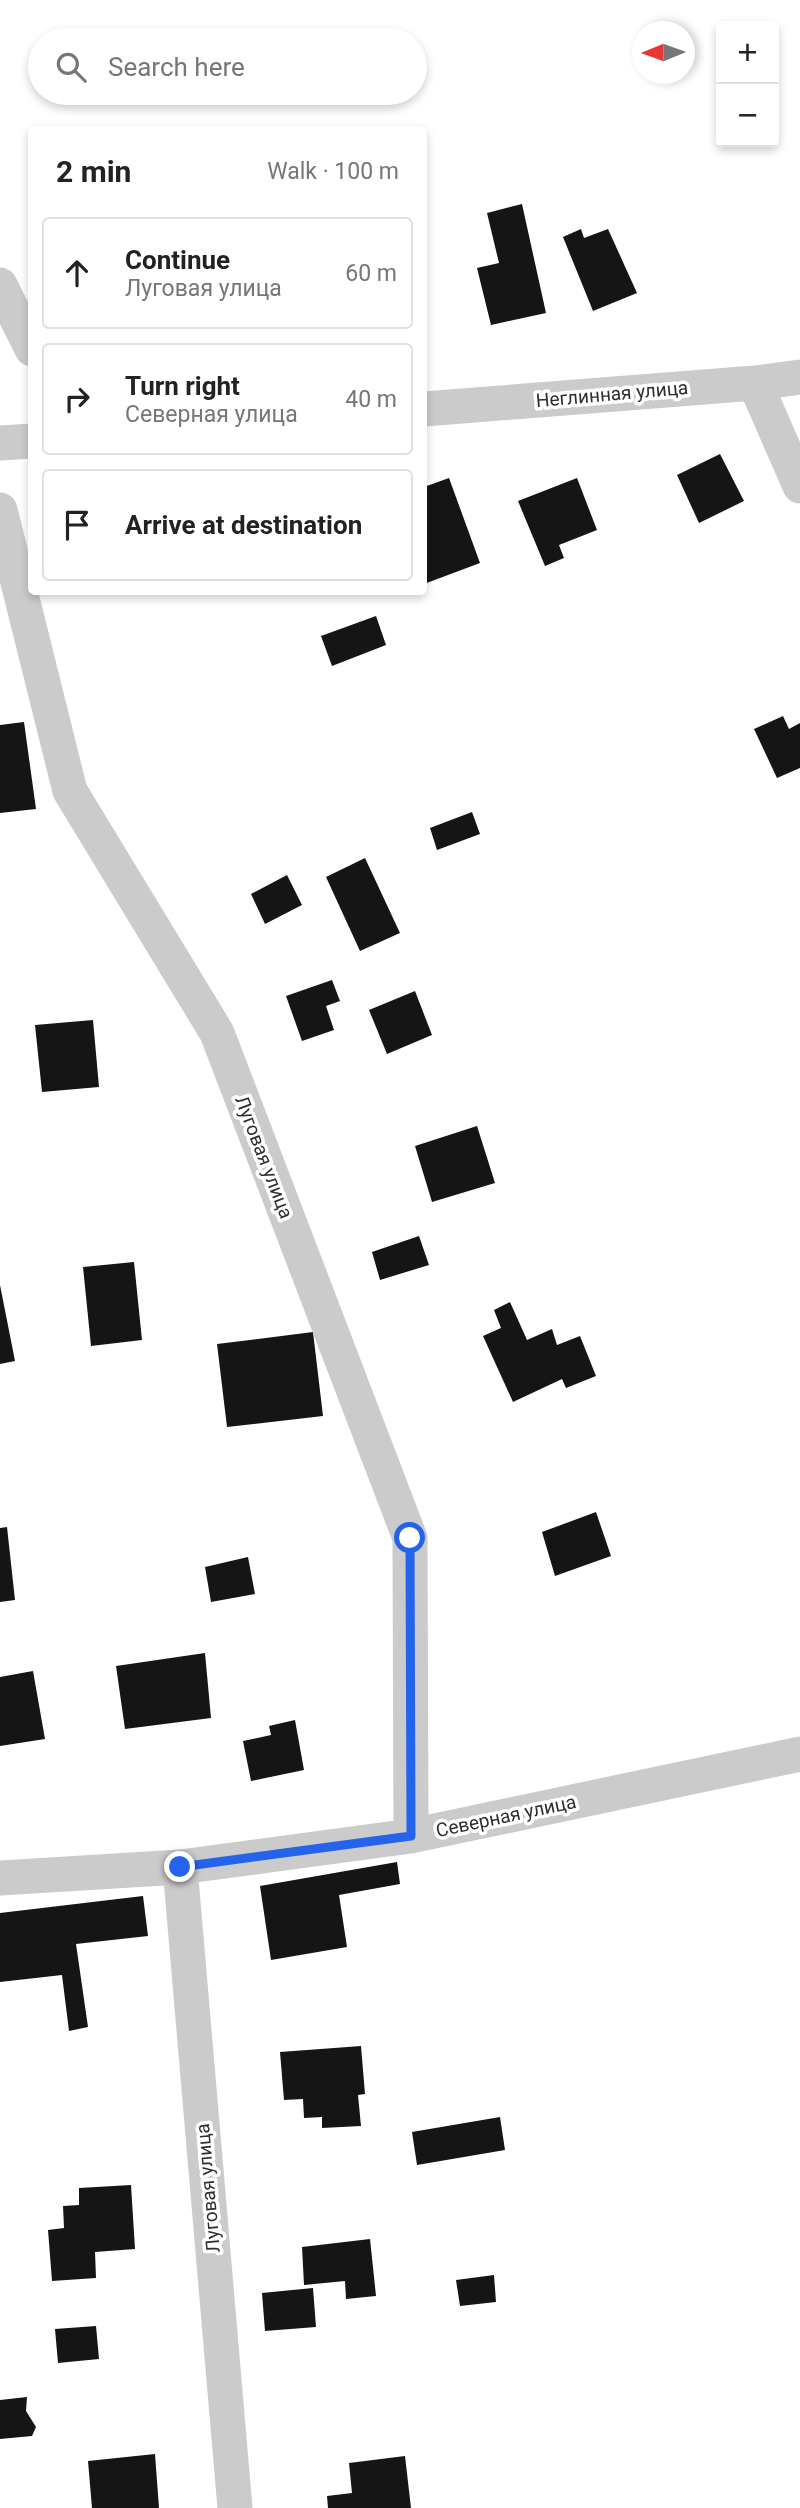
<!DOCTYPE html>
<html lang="en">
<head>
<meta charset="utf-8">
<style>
  :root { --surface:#fff; --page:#f6f6f6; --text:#222; --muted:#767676; --line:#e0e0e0 }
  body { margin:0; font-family:Roboto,sans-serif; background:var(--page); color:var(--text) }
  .controls { position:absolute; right:21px; top:21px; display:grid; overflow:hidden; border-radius:7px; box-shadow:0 4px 10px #0003 }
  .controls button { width:63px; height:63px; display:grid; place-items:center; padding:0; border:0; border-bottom:2px solid var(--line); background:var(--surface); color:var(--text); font:35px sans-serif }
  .compass { position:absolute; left:632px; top:21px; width:63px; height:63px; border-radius:50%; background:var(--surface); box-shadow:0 4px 10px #0003; rotate:269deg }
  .stop { position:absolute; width:21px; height:21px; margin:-16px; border:5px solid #2563eb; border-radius:50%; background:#fff }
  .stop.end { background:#2563eb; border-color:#fff; box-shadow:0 2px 7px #0008 }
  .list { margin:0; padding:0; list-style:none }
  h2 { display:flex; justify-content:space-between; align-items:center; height:91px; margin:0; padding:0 28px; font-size:30px }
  h2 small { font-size:23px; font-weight:400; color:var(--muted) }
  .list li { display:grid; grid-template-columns:46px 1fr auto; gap:21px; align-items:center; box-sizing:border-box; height:112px; margin:0 14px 14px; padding:0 14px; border:2px solid var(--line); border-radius:7px }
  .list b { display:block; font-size:26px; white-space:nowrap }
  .list p { margin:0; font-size:23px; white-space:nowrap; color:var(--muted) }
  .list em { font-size:23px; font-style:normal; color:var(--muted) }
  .icon { flex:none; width:38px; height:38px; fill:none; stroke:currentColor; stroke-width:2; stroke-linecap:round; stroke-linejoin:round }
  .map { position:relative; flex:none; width:800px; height:2508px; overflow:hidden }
  .search { position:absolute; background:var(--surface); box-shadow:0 4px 10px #0003; left:28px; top:28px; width:399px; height:77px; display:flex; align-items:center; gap:18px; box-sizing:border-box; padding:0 24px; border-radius:38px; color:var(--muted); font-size:26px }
  .panel { position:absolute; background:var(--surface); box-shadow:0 4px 10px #0003; left:28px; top:126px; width:399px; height:469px; border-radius:7px }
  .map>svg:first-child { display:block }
</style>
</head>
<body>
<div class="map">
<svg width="800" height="2508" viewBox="0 0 800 2508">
  <rect width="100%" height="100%" fill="#fff"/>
  <!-- building -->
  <path fill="#151515" d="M522,204l24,109 -55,12 -14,-57 22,-5 -12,-50z
    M581,229l3,9 24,-9 29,64 -44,18 -30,-74z
    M720,454l24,47 -45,22 -22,-48z
    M449,478l31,85 -56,21v-97z
    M577,478l20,52 -38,15 5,13 -19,8 -27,-65z
    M376,616l10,29 -54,21 -11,-30z
    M783,716l6,13 11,-6v45l-23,10 -23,-49z
    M24,722l12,87 -36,4v-88z
    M472,812l8,22 -43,16 -7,-22z
    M365,858l35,75 -40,18 -34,-74z
    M287,875l15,30 -37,19 -14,-30z
    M332,980l8,21 -14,5 8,24 -32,11 -16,-45z
    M415,991l17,44 -45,19 -18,-44z
    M93,1020l6,67 -57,5 -7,-67z
    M477,1126l18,57 -63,19 -17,-56z
    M419,1236l10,29 -49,15 -8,-28z
    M134,1262l8,78 -51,6 -8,-79z
    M0,1285l15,76 -15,3z
    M510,1302l17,38 25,-11 5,16 23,-9 16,40 -30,12 -4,-9 -49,23 -30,-66 18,-8 -7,-18z
    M313,1332l10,84 -96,11 -10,-83z
    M596,1512l15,44 -56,20 -13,-44z
    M7,1527l8,73 -15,2v-74z
    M248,1557l7,37 -44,8 -6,-35z
    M205,1653l6,65 -86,11 -9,-63z
    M33,1671l12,68 -45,7v-69z
    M295,1720l9,50 -53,11 -8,-40 28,-6 -2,-9z
    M397,1862l3,22 -61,11 8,52 -76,13 -11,-74z
    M143,1896l5,40 -72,8 12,83 -19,4 -7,-56 -62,7v-69z
    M361,2046l4,48 -7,1 3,31 -39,2v-11l-18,1 -1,-19 -19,1 -4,-48z
    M500,2117l5,33 -88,15 -5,-33z
    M131,2185l4,64 -40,3 1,26 -44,3 -4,-51 16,-2 -1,-22 16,-1v-17z
    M370,2239l6,57 -30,3 -1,-18 -41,4 -2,-38z
    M494,2275l2,27 -36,4 -4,-26z
    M313,2288l3,39 -51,4 -3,-38z
    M96,2326l3,33 -41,4 -3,-34z
    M27,2397l-1,14 10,16 -4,9 -32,3v-39z
    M155,2454l4,54h-67l-4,-47z
    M405,2456l6,52h-83l-1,-12 25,-3 -3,-30z"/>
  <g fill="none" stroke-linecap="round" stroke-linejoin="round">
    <!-- minor -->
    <path stroke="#cbcbcb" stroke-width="35" d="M0,285l32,64
      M755,383l45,103
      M424,409l331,-26 45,-6
      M0,443l32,-2
      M0,510l70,281 147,242 193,505 1,298
      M180,1867l55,641
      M0,1878l180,-11 231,-31 389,-82"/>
  </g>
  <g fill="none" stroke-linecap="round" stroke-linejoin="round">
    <!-- route -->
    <path stroke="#2563eb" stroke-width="9" d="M180,1867l231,-31 -1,-298"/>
  </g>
  <g text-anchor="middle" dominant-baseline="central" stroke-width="7" stroke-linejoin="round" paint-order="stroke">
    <!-- street labels -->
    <g font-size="19" fill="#2e2e2e" stroke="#fff">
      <text transform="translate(612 394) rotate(-5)">Неглинная улица</text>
      <text transform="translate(264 1157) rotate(69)">Луговая улица</text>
      <text transform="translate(506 1816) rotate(-12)">Северная улица</text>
      <text transform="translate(208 2188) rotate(-95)">Луговая улица</text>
    </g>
  </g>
</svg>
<div class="controls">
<button>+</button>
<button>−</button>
</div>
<svg class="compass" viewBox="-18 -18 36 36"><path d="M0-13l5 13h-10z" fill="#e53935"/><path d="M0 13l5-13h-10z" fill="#767676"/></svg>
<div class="stop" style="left:410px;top:1538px"></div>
<div class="stop end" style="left:180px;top:1867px"></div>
<div class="search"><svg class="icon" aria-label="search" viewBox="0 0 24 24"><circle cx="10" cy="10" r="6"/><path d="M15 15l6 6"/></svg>Search here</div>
<section class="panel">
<h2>2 min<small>Walk · 100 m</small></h2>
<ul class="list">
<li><svg class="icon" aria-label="ahead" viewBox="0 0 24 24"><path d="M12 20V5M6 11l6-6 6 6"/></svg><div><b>Continue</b><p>Луговая улица</p></div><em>60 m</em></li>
<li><svg class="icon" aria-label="right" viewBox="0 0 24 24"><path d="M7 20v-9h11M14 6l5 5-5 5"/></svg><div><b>Turn right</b><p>Северная улица</p></div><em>40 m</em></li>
<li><svg class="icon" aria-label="arrive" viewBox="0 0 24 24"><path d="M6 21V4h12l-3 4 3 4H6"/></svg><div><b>Arrive at destination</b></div></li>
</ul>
</section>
</div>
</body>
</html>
